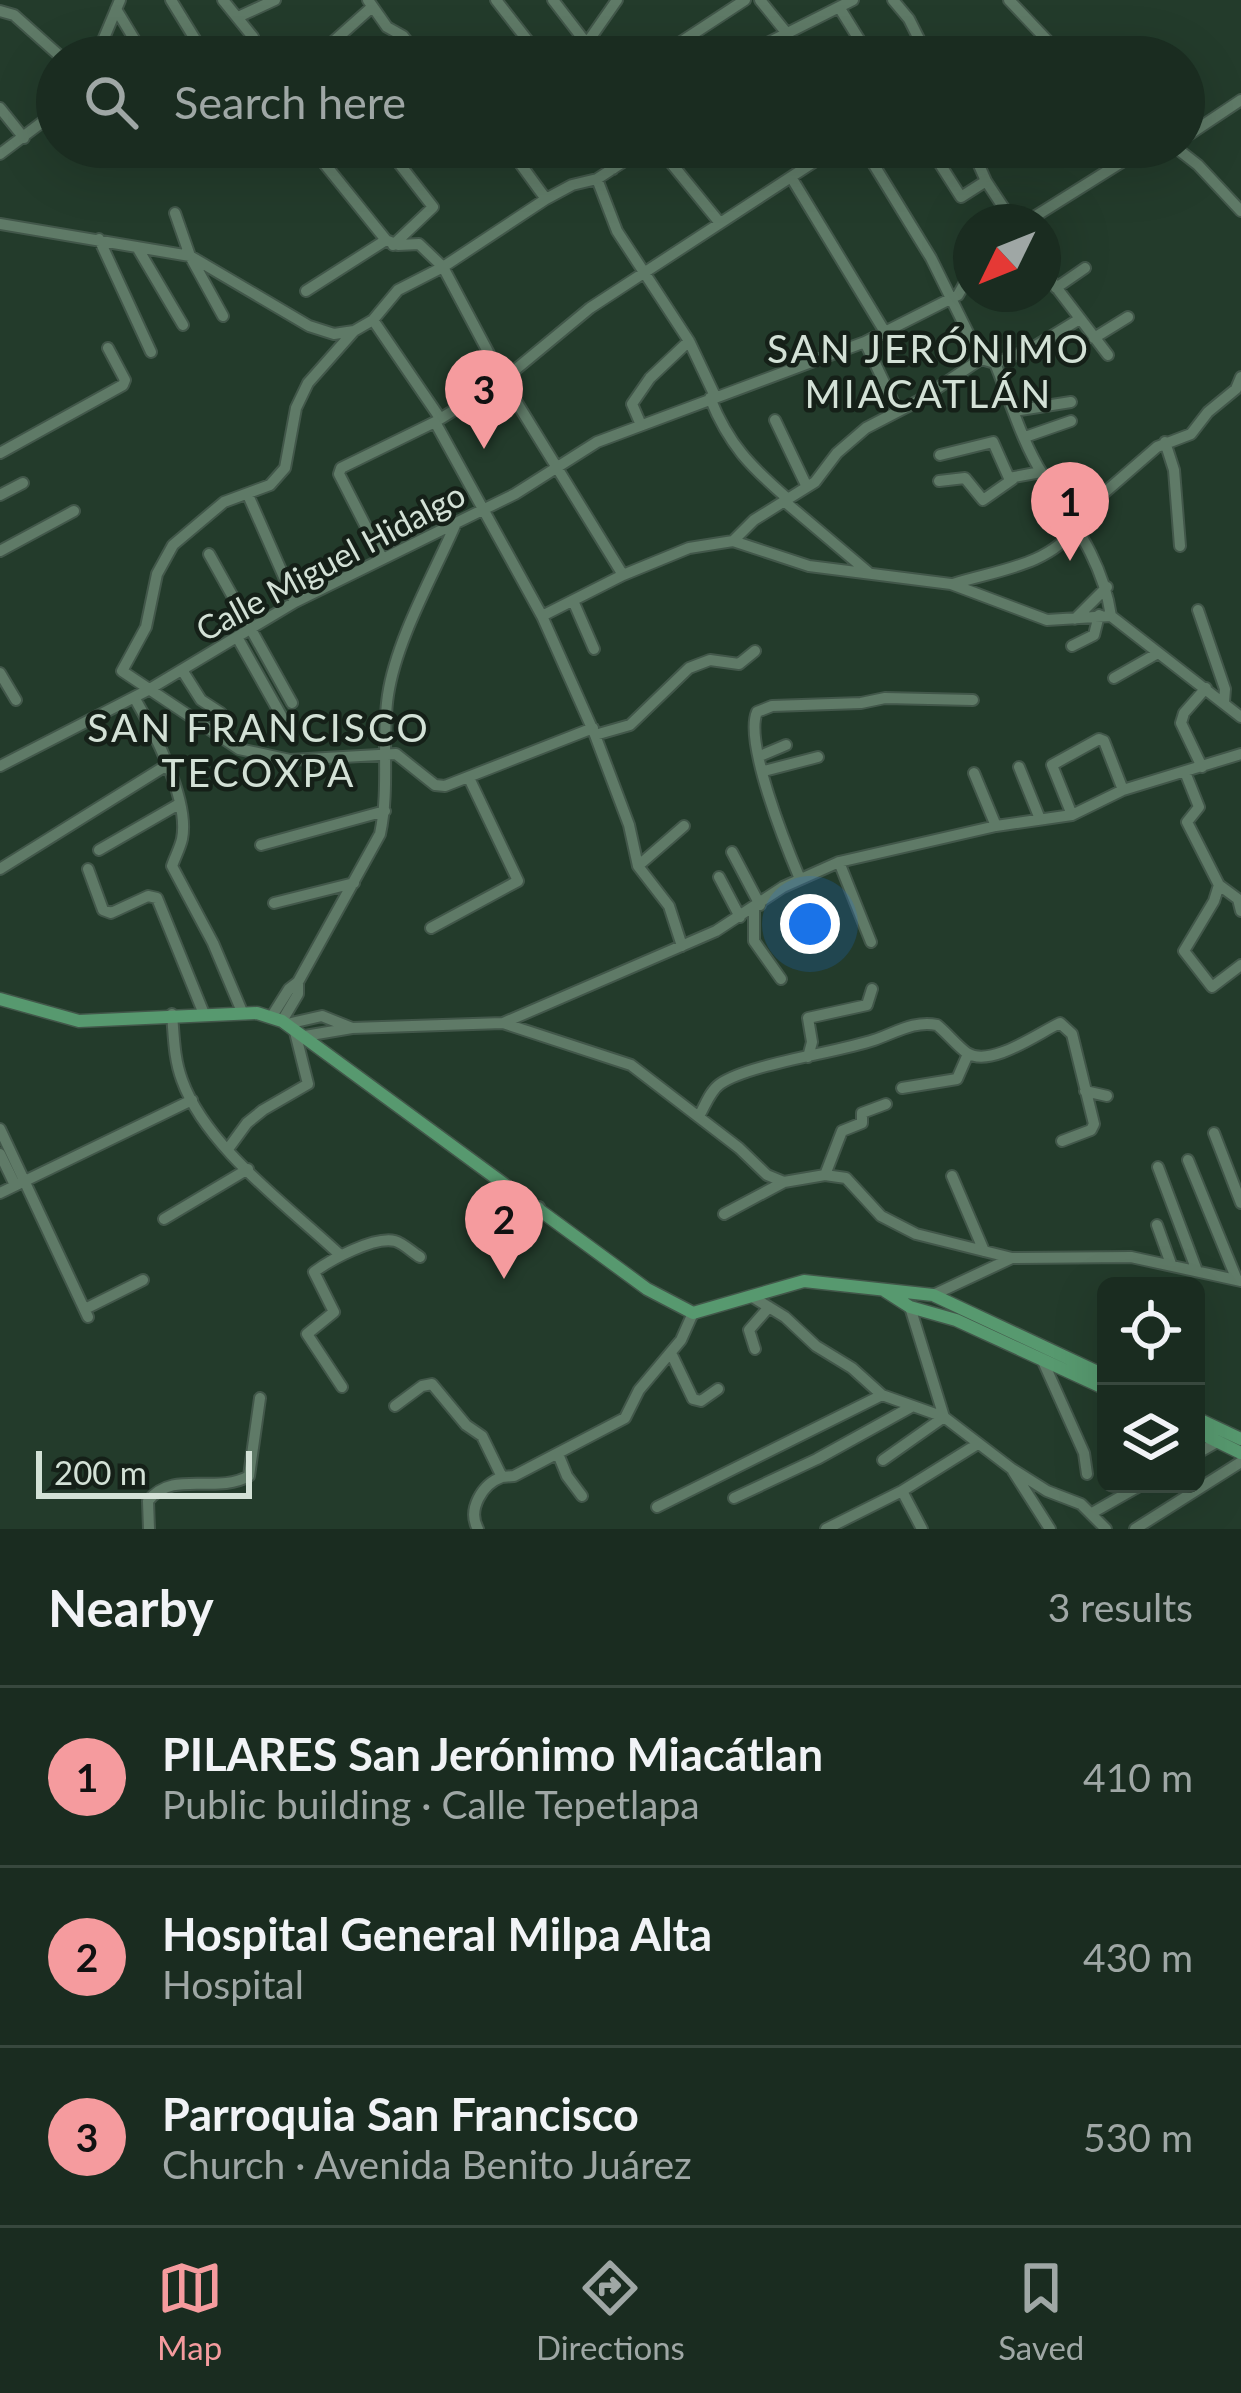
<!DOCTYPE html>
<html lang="en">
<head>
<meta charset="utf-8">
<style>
  :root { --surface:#1a2c20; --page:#233429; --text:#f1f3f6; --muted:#9fa7a5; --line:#38483e; --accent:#f59b9e }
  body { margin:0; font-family:Lato,sans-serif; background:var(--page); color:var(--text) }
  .controls { position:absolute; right:36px; bottom:36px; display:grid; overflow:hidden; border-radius:18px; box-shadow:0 12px 48px #0002 }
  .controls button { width:108px; height:108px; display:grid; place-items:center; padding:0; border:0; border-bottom:3px solid var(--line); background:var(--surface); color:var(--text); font:60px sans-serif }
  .compass { position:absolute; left:953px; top:204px; width:108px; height:108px; border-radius:50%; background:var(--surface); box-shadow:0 12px 48px #0002; rotate:227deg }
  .scale { position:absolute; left:36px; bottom:30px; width:216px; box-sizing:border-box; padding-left:12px; border:6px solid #d3e1d6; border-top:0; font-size:33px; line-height:42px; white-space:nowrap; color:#d3e1d6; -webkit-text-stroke:9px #152018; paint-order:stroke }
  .you { position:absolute; left:810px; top:924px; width:42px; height:42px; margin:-30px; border:9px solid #fff; border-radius:50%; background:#1a73e8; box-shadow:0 0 0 18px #1a73e833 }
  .badge { display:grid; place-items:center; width:78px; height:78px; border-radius:50%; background:var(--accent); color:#111; font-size:39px; font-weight:700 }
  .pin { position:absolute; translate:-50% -99px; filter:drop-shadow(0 3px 6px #0008) }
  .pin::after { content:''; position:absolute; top:63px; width:42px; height:36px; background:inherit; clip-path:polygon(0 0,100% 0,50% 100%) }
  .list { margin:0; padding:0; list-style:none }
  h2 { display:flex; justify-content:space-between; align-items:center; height:156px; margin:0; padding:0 48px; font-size:51px }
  h2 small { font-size:39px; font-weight:400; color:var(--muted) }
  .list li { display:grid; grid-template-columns:78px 1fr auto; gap:36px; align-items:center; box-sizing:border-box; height:180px; padding:0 48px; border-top:3px solid var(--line) }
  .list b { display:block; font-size:45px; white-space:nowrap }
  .list p { margin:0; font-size:39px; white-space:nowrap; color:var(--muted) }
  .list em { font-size:39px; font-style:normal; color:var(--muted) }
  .icon { flex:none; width:66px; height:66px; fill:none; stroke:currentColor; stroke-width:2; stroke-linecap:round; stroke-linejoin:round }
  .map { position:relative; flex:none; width:1241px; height:1529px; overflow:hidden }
  .search { position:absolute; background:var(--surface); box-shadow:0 12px 48px #0002; left:36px; right:36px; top:36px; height:132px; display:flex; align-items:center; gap:30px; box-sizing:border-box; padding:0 42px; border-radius:66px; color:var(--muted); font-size:45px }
  .sheet { height:696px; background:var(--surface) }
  nav { display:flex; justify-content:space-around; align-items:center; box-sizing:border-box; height:168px; border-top:3px solid var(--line); background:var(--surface); font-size:33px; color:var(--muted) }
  nav a { display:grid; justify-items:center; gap:6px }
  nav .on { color:var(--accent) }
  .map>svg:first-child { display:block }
</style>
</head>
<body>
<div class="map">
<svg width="1241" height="1529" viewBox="0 0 1241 1529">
  <rect width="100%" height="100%" fill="#233b2b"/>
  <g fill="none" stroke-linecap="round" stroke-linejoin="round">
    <defs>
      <path id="minor" d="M171,0l35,57
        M223,0l30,37 9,20
        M368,0l19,27 16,9 16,21
        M496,0l36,46
        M553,0l44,57
        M760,0l46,57
        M893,0l16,19 19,38
        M1009,0l54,57
        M839,7l31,50
        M116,9l29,48
        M0,11l14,4 47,42
        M238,17l37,-17
        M587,43l30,-43
        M96,57l24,-57
        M316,57l56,-50
        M658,57l87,-57
        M740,57l113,-57
        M1026,57l23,-12
        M0,108l24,30
        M1184,138l57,-38
        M192,147l1,1
        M311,147l75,93 12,5 21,-1 24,23 60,113 120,195
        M508,147l38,52
        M595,147l18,22
        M658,147l62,76
        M863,147l68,111 50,101
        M971,147l15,34 27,41
        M1175,147l23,18 43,46
        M728,149l3,-2
        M0,154l57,-43
        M940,164l21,33 25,-16
        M791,177l94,155
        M597,179l20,52 72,110 26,55
        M175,213l15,43 33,60
        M1026,222l115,-72 13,-3
        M0,224l190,32 119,70 25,8 20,-3 19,-11 25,-30 45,-23 103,-68 26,-14 25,-6 49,-32
        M99,239l52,113
        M393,245l40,-38 -39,-50
        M137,247l46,78
        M1043,270l65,85
        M1056,288l29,-20
        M306,291l80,-51
        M373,320l67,98
        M354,331l-46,52 -12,25 -11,60 -15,17 -46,17 -51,43 -16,29 -11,53 -24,44 117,78 51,11 106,-6 39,31 10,1 148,-58
        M1094,338l34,-21
        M865,342l32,68
        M995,363c15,37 27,79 48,112 29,46 60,86 68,141
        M710,398c19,47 40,68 78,101
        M1014,411l57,-9
        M775,420l32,67
        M435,422l107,194 53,119 34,90 9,41 31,40 13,40
        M641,425l-9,-21 18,-26 39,-37
        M1025,437l46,-16
        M1165,442l9,28 6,76
        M0,453l123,-68 2,-5 -17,-32
        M940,455l53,-13 16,36 32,-6
        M939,481l26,-3 18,22 30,-21
        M0,495l23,-12
        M248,495l47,107
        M784,501l84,71
        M1073,520l84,-73 34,-13 17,-22 28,-23 5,-12
        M733,541l76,25 142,18 96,36 64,-4
        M0,551l74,-40
        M209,554l83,149
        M382,558l-43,-84 2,-6 94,-46 68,-42 87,-72 247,-161
        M953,584c44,-14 96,-18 124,-58
        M574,603l20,46
        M1198,610l27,79 -1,13
        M542,616l81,-41 66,-27 44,-7 21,-21 61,-38 22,-29 29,-25 52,-27 63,-42 14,4 34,-13 49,-30
        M1111,616l130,101
        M1075,619l32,-32
        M237,637l45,80
        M1072,646l22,-11 5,-20
        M182,670l19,30 20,13
        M0,673l16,27
        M1114,678l44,-25
        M134,697c19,33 56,103 48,142 -2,9 -7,18 -10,27l41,77 30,71
        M595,735l35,-10 59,-57 21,-8 29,4 16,-13
        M760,756l26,-11
        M0,766l148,-76 147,-88 220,-108 82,-52 268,-100 93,-47 13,-23
        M1019,767l21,52
        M1202,767l-21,-44 3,-10 22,-25
        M764,771l54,-14
        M1185,772l14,35 -12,15 32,63
        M974,773l22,53
        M1072,815l-20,-50 47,-26 5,2 19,49
        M261,845l124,-34
        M99,850l80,-46
        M732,852l28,53
        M839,862l32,80
        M638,866l46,-40
        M0,869l167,-104
        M88,869l15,41 8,3 37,-17 9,2 47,116
        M719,877l21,40
        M800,879c-14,-33 -56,-137 -43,-167l15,-6 89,-3 24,-5 88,2
        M274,903l80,-20
        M754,908v33l27,38
        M1241,911l-3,-12 -19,-14 -5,16 -30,50 28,36 29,-22
        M431,928l87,-47 -49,-103
        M172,1014c2,23 2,45 10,66 24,67 106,126 157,174
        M272,1016l17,-27 9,-7 82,-148c10,-46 1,-93 8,-139 8,-55 46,-121 68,-172
        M282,1021l16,-27v-12
        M503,1023l128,42 108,83 28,27 17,7 41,-7 21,3 35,38 35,18 96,24 119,-1 110,24
        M287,1024l35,-8 30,12
        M305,1036l47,-8 151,-5 213,-92 67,-44 56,-25 157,-36 76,-11 51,-25 118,-36
        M808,1057l4,-15 -4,-24 59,-13 5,-16
        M902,1088l55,-9 11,-25
        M1085,1091l22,5
        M699,1116c6,-10 11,-25 21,-32 29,-20 115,-31 154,-44 21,-7 41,-20 63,-15 10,8 20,21 30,28 24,15 71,-20 93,-30l12,11 22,90 -3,6 -29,11
        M0,1129l88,188
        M1214,1133l27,70
        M228,1149l19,-26 16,-13 45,-26 -14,-56
        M0,1154l15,31
        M1188,1160l49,120
        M1158,1167l39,104
        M825,1175l17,-44 20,-8v-10l24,-9
        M952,1176l32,75
        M0,1193l192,-93
        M724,1214l60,-32
        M164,1219l84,-50
        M1157,1225l14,39
        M479,1239l60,-32
        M933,1295l79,-37
        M751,1296l34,21 31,29 36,22 30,27 62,22 68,52 35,22 34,13 25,25
        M85,1309l58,-29
        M755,1349l-6,-19 20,-23
        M671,1353l22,46 8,2 17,-12
        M1042,1359l42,94 3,21
        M342,1387l-35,-53 27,-22 -20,-40c16,-12 60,-36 81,-31 8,2 18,12 25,16
        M395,1406l27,-20 10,-2 34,41 16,11 20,41c-20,7 -35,33 -24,52
        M558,1454l9,22 15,20
        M1196,1454l23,-13
        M883,1460l61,-43 -34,-110
        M1013,1471l37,58
        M502,1477l12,-1 111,-58 14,-28 42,-50 12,-27
        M902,1491l20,38
        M734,1498l83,-39 94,-52
        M657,1507l225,-112
        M1092,1513l51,-29
        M149,1529l-1,-28c25,-32 68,-6 101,-25l11,-78
        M826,1529l76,-38 74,-46
        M1135,1529l106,-67"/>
      <path id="major" d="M0,999l79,22 178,-8 25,8 365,268 46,24 111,-32 129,14 173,81
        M885,1291l25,16 46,13 150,69
        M1196,1418l45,21
        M1196,1431l45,22"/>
    </defs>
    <!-- minor casing -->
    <use href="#minor" stroke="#42574a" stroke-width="14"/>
    <!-- major casing -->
    <use href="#major" stroke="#42574a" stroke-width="15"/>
    <!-- minor -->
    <use href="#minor" stroke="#5f7a67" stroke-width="10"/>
    <!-- major -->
    <use href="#major" stroke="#57996f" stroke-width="12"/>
  </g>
  <g text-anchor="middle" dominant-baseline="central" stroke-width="9" stroke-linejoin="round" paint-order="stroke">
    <!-- street labels -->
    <g font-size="33" fill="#d3e1d6" stroke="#152018">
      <text transform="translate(330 561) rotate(-28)">Calle Miguel Hidalgo</text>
    </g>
    <!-- quarter labels -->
    <g font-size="39" letter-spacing="3" fill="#d3e1d6" stroke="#152018">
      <text x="929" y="348">SAN JERÓNIMO<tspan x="929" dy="45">MIACATLÁN</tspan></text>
      <text x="259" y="727">SAN FRANCISCO<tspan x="259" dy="45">TECOXPA</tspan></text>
    </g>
  </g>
</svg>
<div class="controls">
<button><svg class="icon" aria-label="locate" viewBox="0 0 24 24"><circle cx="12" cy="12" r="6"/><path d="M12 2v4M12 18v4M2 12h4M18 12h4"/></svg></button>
<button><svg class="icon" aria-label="layers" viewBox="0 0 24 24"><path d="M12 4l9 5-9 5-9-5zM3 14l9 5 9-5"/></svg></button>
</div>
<svg class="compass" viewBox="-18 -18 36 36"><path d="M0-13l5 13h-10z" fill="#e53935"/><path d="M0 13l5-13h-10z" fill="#9fa7a5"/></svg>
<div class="scale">200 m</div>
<div class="you"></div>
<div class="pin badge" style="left:1070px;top:561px">1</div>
<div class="pin badge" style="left:504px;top:1279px">2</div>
<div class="pin badge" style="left:484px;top:449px">3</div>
<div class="search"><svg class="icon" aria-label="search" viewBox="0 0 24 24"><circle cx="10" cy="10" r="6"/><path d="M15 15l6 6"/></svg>Search here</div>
</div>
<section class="sheet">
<h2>Nearby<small>3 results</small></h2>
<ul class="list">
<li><span class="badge">1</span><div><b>PILARES San Jerónimo Miacátlan</b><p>Public building · Calle Tepetlapa</p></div><em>410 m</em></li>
<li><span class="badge">2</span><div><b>Hospital General Milpa Alta</b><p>Hospital</p></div><em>430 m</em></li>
<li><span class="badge">3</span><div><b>Parroquia San Francisco</b><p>Church · Avenida Benito Juárez</p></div><em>530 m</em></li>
</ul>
</section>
<nav>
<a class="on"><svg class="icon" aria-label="map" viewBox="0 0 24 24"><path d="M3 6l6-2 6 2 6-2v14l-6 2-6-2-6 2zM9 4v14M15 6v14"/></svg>Map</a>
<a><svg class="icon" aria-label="directions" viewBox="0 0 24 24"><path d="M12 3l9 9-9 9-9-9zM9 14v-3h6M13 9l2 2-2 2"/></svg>Directions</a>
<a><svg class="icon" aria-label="saved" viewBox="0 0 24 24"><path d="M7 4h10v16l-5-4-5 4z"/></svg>Saved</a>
</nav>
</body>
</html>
